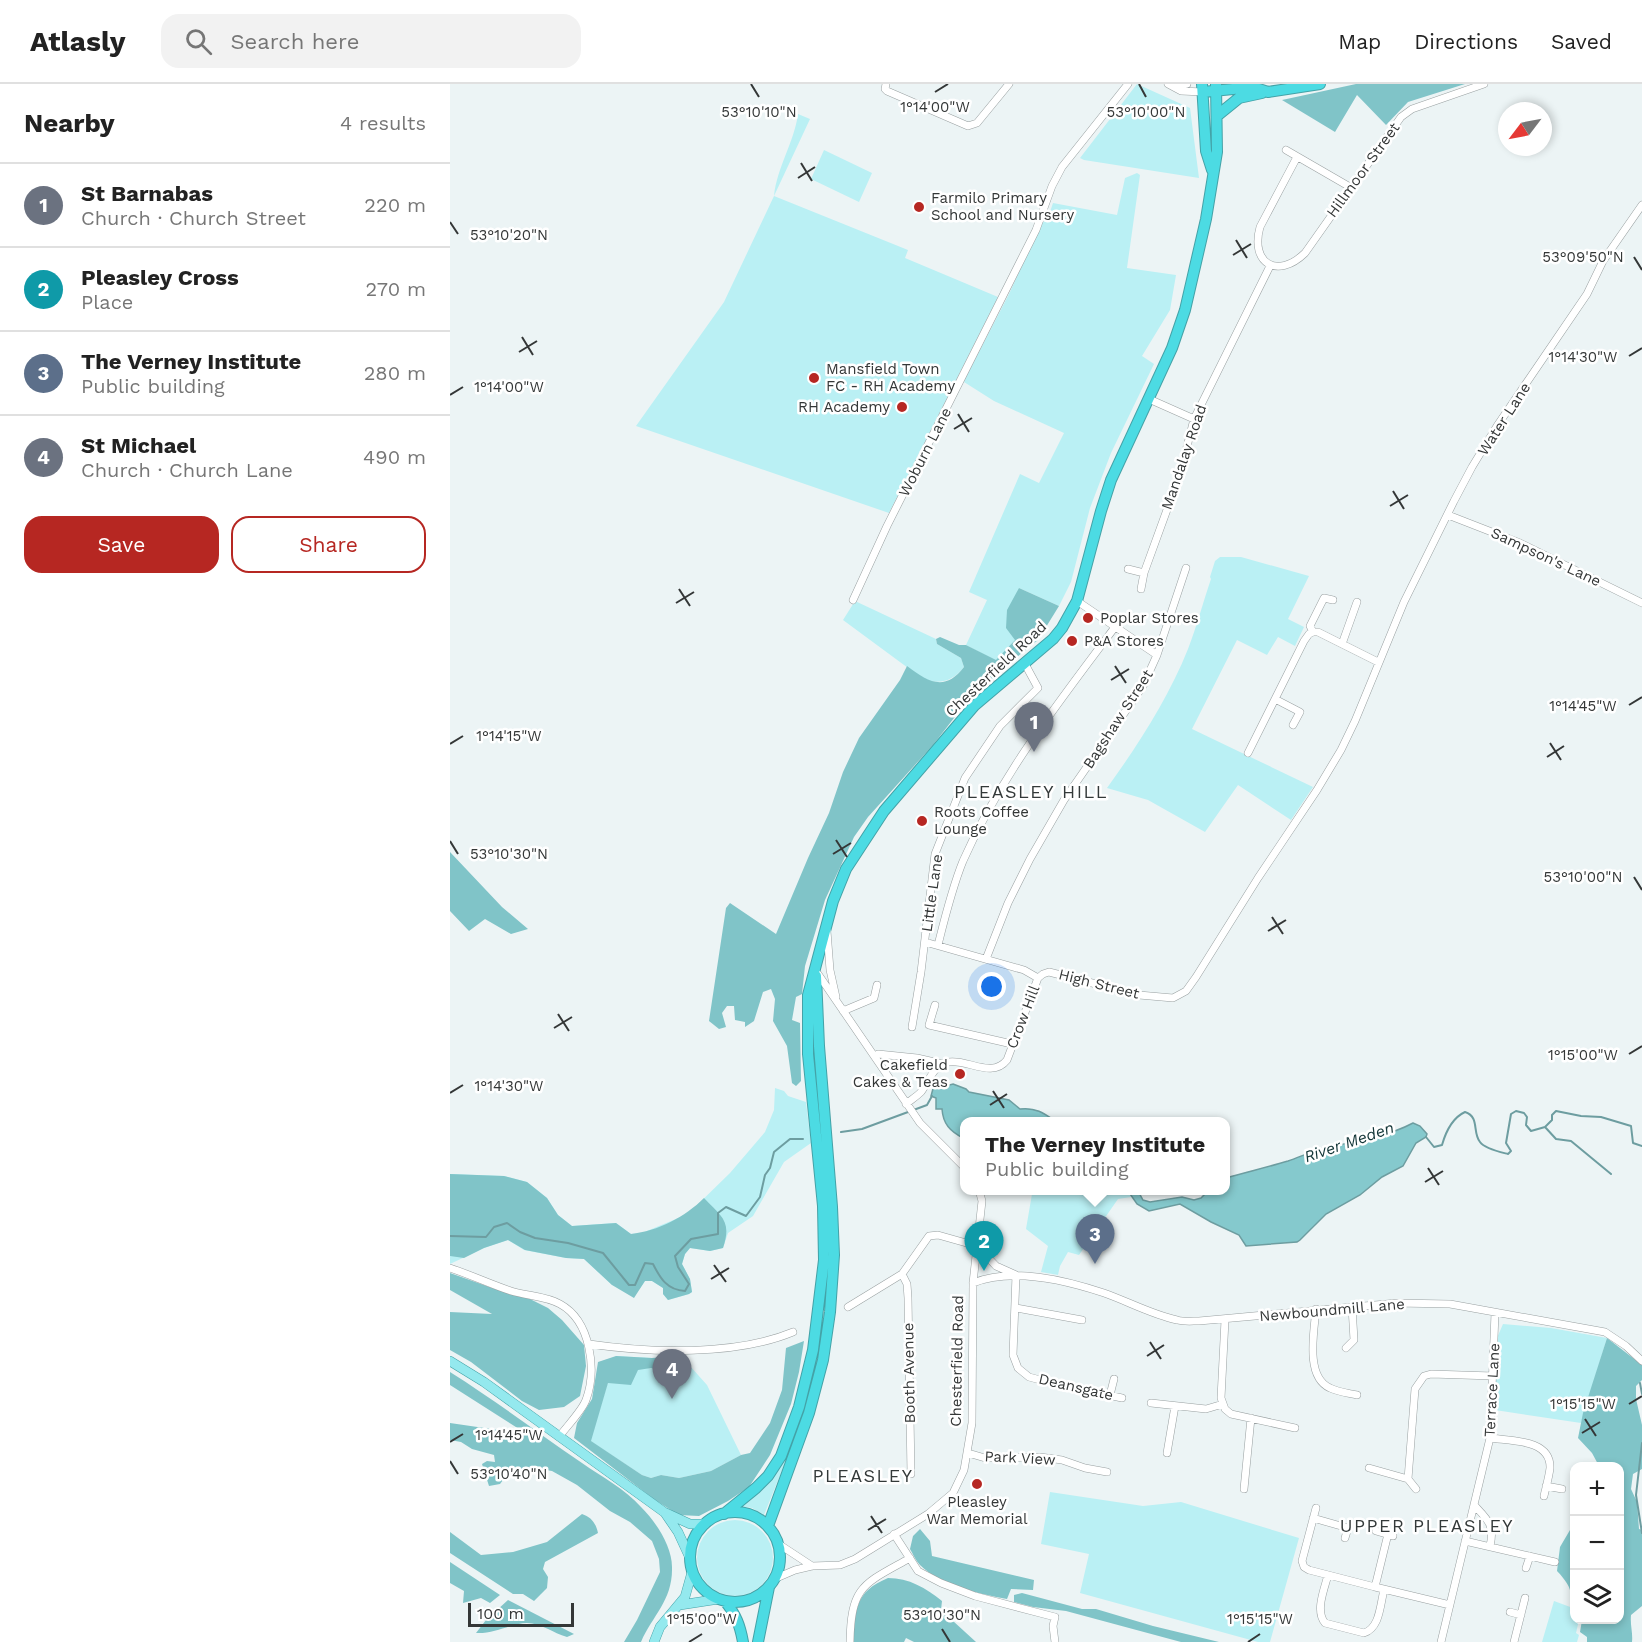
<!DOCTYPE html>
<html lang="en">
<head>
<meta charset="utf-8">
<style>
  :root { --surface:#fff; --page:#f2f2f2; --text:#222; --muted:#767676; --line:#e0e0e0; --accent:#b62722 }
  body { margin:0; font-family:"Work Sans",sans-serif; background:var(--page); color:var(--text) }
  .controls { position:absolute; right:18px; bottom:18px; display:grid; overflow:hidden; border-radius:12px; box-shadow:0 3px 9px #0003 }
  .controls button { width:54px; height:54px; display:grid; place-items:center; padding:0; border:0; border-bottom:2px solid var(--line); background:var(--surface); color:var(--text); font:30px sans-serif }
  .compass { position:absolute; left:1048px; top:18px; width:54px; height:54px; border-radius:50%; background:var(--surface); box-shadow:0 3px 9px #0003; rotate:238deg }
  .scale { position:absolute; left:18px; bottom:15px; width:106px; box-sizing:border-box; padding-left:6px; border:3px solid #343737; border-top:0; font-size:16px; line-height:21px; white-space:nowrap; color:#343737; -webkit-text-stroke:4px #fff; paint-order:stroke }
  .you { position:absolute; left:542px; top:903px; width:21px; height:21px; margin:-15px; border:4px solid #fff; border-radius:50%; background:#1a73e8; box-shadow:0 0 0 9px #1a73e833 }
  .badge { display:grid; place-items:center; width:39px; height:39px; border-radius:50%; background:var(--accent); color:#fff; font-size:20px; font-weight:700 }
  .pin { position:absolute; translate:-50% -50px; filter:drop-shadow(0 2px 3px #0008) }
  .pin::after { content:''; position:absolute; top:32px; width:21px; height:18px; background:inherit; clip-path:polygon(0 0,100% 0,50% 100%) }
  .popup { position:absolute; left:510px; top:1033px; width:270px; height:78px; box-sizing:border-box; display:grid; place-content:center; border-radius:12px; background:var(--surface); filter:drop-shadow(0 2px 4px #0005); font-size:20px; white-space:nowrap; color:var(--muted) }
  .popup b { font-size:22px; color:var(--text) }
  .popup::after { content:''; position:absolute; left:50%; top:100%; margin-left:-12px; border:12px solid transparent; border-top-color:var(--surface) }
  .list { margin:0; padding:0; list-style:none }
  h2 { display:flex; justify-content:space-between; align-items:center; height:78px; margin:0; padding:0 24px; font-size:26px }
  h2 small { font-size:20px; font-weight:400; color:var(--muted) }
  .list li { display:grid; grid-template-columns:39px 1fr auto; gap:18px; align-items:center; box-sizing:border-box; height:84px; padding:0 24px; border-top:2px solid var(--line) }
  .list b { display:block; font-size:22px; white-space:nowrap }
  .list p { margin:0; font-size:20px; white-space:nowrap; color:var(--muted) }
  .list em { font-size:20px; font-style:normal; color:var(--muted) }
  .actions { display:flex; gap:12px; padding:18px 24px }
  .actions a { flex:1; padding:14px 0; border:2px solid var(--accent); border-radius:18px; text-align:center; font-size:21px; color:var(--accent) }
  .actions .main { background:var(--accent); color:#fff }
  .icon { flex:none; width:33px; height:33px; fill:none; stroke:currentColor; stroke-width:2; stroke-linecap:round; stroke-linejoin:round }
  .map { position:relative; flex:none; width:1192px; height:1558px; overflow:hidden }
  header { display:flex; align-items:center; gap:36px; box-sizing:border-box; height:84px; padding:0 30px; background:var(--surface); border-bottom:2px solid var(--line) }
  header strong { font-size:28px }
  nav { display:flex; gap:33px; margin-inline-start:auto; font-size:21px }
  .search { width:420px; height:54px; background:var(--page); display:flex; align-items:center; gap:15px; box-sizing:border-box; padding:0 21px; border-radius:18px; color:var(--muted); font-size:22px }
  main { display:flex }
  aside { flex:1; background:var(--surface) }
  .map>svg:first-child { display:block }
</style>
</head>
<body>
<header>
<strong>Atlasly</strong>
<div class="search"><svg class="icon" aria-label="search" viewBox="0 0 24 24"><circle cx="10" cy="10" r="6"/><path d="M15 15l6 6"/></svg>Search here</div>
<nav><a>Map</a><a>Directions</a><a>Saved</a></nav>
</header>
<main>
<aside>
<h2>Nearby<small>4 results</small></h2>
<ul class="list">
<li><span class="badge" style="background:#6b7280">1</span><div><b>St Barnabas</b><p>Church · Church Street</p></div><em>220 m</em></li>
<li><span class="badge" style="background:#0f9aa8">2</span><div><b>Pleasley Cross</b><p>Place</p></div><em>270 m</em></li>
<li><span class="badge" style="background:#5c6f8a">3</span><div><b>The Verney Institute</b><p>Public building</p></div><em>280 m</em></li>
<li><span class="badge" style="background:#6b7280">4</span><div><b>St Michael</b><p>Church · Church Lane</p></div><em>490 m</em></li>
</ul>
<div class="actions"><a class="main">Save</a><a>Share</a></div>
</aside>
<div class="map">
<svg width="1192" height="1558" viewBox="0 0 1192 1558">
  <rect width="100%" height="100%" fill="#ecf4f5"/>
  <!-- green -->
  <path fill="#baf0f4" d="M687,0l53,24 9,70 -115,-18 -4,-2z
    M348,30l12,5 -36,77 134,54 -3,8 93,39 -109,216 -253,-87 88,-124 50,-106c3,-29 20,-53 24,-82z
    M374,66l48,23 -13,29 -48,-23z
    M687,89l3,2 -13,93 49,7 -6,35 -28,46 12,8 -43,89 -21,55 -19,74 -12,24 -40,-18 -4,52 -19,21 -30,-16 21,-45 -18,-8 51,-118 19,9 25,-50 -70,-32 -30,-19 2,-5 43,-83 32,-70 7,-6 5,-15 64,12 8,-37z
    M770,473h21l68,19 -21,43 16,8 -9,19 -17,-9 -11,18 -30,-15 -45,89 121,58 -22,33 -53,-35 -33,47 -57,-32 -41,-12c31,-43 61,-89 81,-139 9,-23 15,-47 23,-70l-1,-2 5,-16z
    M405,517l81,38 1,5 24,14 3,9c-11,14 -24,18 -41,12l-80,-59z
    M325,1004l9,3 4,5 18,6 5,41 -27,19 -31,54 -25,17 -5,15 -13,3 -20,-3 -5,6 -3,10 8,15 2,13 -3,2 -21,6 -5,-6v-6l-11,-7h-7l-5,7 -28,-3 -28,-26 -18,-1 -42,-8 -16,-10 -24,8 -34,16v-90l54,2 23,6 20,16 11,17 14,11 44,-3 15,11 11,-1 46,-19 42,-41 35,-41 9,-22z
    M584,1107h94l3,6 -13,2 -39,56 -11,-3 -8,14 -2,9 -17,-3 7,-26 -22,-17 6,-35z
    M1053,1240l48,4 56,10 -26,85 -86,-13 2,-72z
    M166,1272l36,2 18,-1 20,9 17,19 34,70 -30,16 -32,7 -18,-3 -10,3 -9,-3 -52,-34z
    M336,1373l1,1 -23,57 -12,-7 -12,-2c23,-14 32,-26 46,-49z
    M600,1408l93,14 38,-4 118,36 -29,104h-12l-178,-49 9,-39 -48,-10z
    M247 1474a38 38 0 1 1 76 0a38 38 0 1 1-76 0Z
    M1104,1517l19,7 -1,7 2,1v4h5l-3,13 3,2 -2,7h-35z"/>
  <!-- forest -->
  <path fill="#80c4c8" d="M906,0h109l-57,18 -22,23 -29,-30 -22,37 -53,-32z
    M569,504l40,18 -21,34 -37,30 -40,39 -28,36 -65,72 -14,20 -29,63 -20,66 -3,28 -6,3 -4,23 8,3 1,58 -5,5 -4,-3 -5,-37 -14,-25 2,-22 -4,-10 -8,3 -9,29 -9,6v-5l-10,-2 -1,-14h-7l-5,7 4,14 -7,2 -10,-8 17,-113 4,-5 46,31 32,-76 21,-45 14,-41 16,-34 41,-58 7,-14c21,16 38,26 57,1l-3,-9 -24,-14 -1,-5 4,-2 19,8h7l30,15 19,-20 -9,-12 1,-18z
    M0,768l52,55 26,22 -17,5 -26,-15 -16,12 -19,-20z
    M0,1090l54,2 23,6 20,16 11,17 14,11 44,-3 15,11c27,-3 54,-17 73,-36 18,19 28,23 19,50l-13,3 -20,-3 -5,6 -3,10 8,15 2,13 -3,2 -21,6 -5,-6v-6l-11,-7h-7l-11,17 -22,-13 -28,-26 -18,-1 -41,-8 -17,-10 -24,8 -20,10 -14,-2z
    M0,1189l45,16 29,7 24,12 14,12 22,25 2,21 -6,30 -16,11 -25,3 -17,-9 -51,-39 -21,-12v-38l42,2 -42,-24z
    M1157,1254l35,27v15l-6,6v13l6,26v44l-9,5 -2,15 6,13 2,27 3,1v76l-11,9c-1,10 2,18 1,27h-45v-5l-7,-5 2,-12h38v-154h-21l-7,-13 -14,-15 5,-25z
    M354,1257l-5,31 -8,32 -21,51 -21,32 -21,14 -29,15 -20,-1 -24,-15 -81,-62 3,-15 15,-24 6,-37 18,-6 36,2 18,-1 -6,13 -13,-2 -13,2 -7,15 -23,-2 -17,58 51,34 9,3 10,-3 18,3 32,-7 30,-16 9,-2 20,-30 12,-33 4,-42z
    M0,1288c46,29 88,61 132,91 20,14 43,26 59,44 15,15 31,39 31,60 1,33 -19,48 -31,75h-17l13,-22 23,-48 -1,-13 -7,-18 -22,-19 -20,-11 -33,-26 -25,-14 -12,-2 -16,5 -18,2 -6,8 -11,2 -7,-22 5,-3 8,1 -1,-7 -22,-6 -11,-7 -11,-2v-17l48,7 21,-1 -69,-44z
    M1124,1418v111c-5,-21 1,-23 -17,-42l3,-24 10,-17z
    M132,1430c9,3 14,9 16,19l-53,29 -2,7 5,8 -1,11 -13,13 -11,-7h-10l-63,-41v-21l31,23 32,-3 34,-10z
    M470,1445l10,12 2,15 102,24 -1,10 -22,-1 -4,10c-27,-5 -66,-13 -87,-34 -4,-4 -7,-11 -10,-16l3,-13z
    M0,1478l50,33 -10,8 -9,-5 -18,5 1,-12 -14,-8z
    M438,1494c21,0 38,10 54,23l-1,9 35,32h-62l-8,-4 -2,4h-51c3,-32 1,-50 35,-64z
    M572,1509l60,16h14l57,17 66,16h-38l-115,-31 -33,-4 -19,-5v-7z
    M58,1516l66,34 -7,3c-14,-4 -26,-14 -40,-14 -15,0 -32,11 -51,10l10,-13z"/>
  <!-- water -->
  <path fill="#85c9cd" stroke="#6d9da0" stroke-width="1.5" d="M503,1000l13,5 3,3 40,8 11,9c15,-2 24,4 35,12l-91,1 -1,16c-13,-7 -20,-14 -21,-29h-6v-11l-5,-2 3,-11 8,2z
    M963,1039l7,3 7,8 -1,3 -10,6 -13,23 -21,11 -22,18 -34,19 -26,26 -3,2 -51,4 -7,-11 -28,-13 -31,-18 -31,7 -12,-7 -9,-13h10l5,9 7,2 32,-5 12,3 7,-2 7,-7 18,-1v-12c21,-6 42,-11 62,-17 14,-5 27,-11 40,-14 27,-5 61,-11 85,-24z"/>
  <g fill="none" stroke-linecap="round" stroke-linejoin="round">
    <!-- stream -->
    <path stroke="#6d9da0" stroke-width="2" d="M1095,1043l11,12 15,2 40,33
      M391,1048l21,-3 65,-24 5,-9
      M976,1053l8,10 8,-2c4,-14 10,-27 23,-33 15,5 7,20 15,30 5,7 20,10 28,12l3,-3 -5,-8 5,-29 5,-3 8,2 3,4 -1,8 5,6 14,-4 7,-7v-5l4,-4 25,5 20,1 30,9 2,17 9,3
      M0,1152l36,1 8,-10 13,-4 13,9 15,6 33,5 35,10 26,32h6l10,-22 8,1c7,14 14,26 32,27l4,-7 -11,-17 -3,-11 16,-17 27,-5v-21l8,-6 20,9 14,-19 5,-22 5,-7 4,-16 16,-13h13
      M1190,1299l2,11
      M1192,1359l-6,52 6,38"/>
    <defs>
      <path id="minor" d="M436,0l-1,5 2,2 81,35 9,-3 32,-39
        M718,0l13,7 22,1
        M725,3l12,-3
        M836,66l64,37
        M847,73l-37,70c-10,36 17,53 45,26l96,-136 11,-8 72,-25
        M699,315l45,20
        M998,431l72,28 122,60
        M678,485l16,4
        M691,505l3,-16 36,-99 14,-55 76,-153
        M403,516l34,-74 149,-296 16,-44 10,-19 66,-83
        M627,517l80,54
        M863,548h5l60,30
        M892,560l15,-42
        M825,615l25,13 -7,13
        M798,669l56,-112 5,-7 4,-2 -3,-6 14,-28 9,2
        M377,847l3,39 6,27
        M475,858l99,28 14,8
        M488,861c7,-28 14,-57 25,-84 38,-86 96,-159 152,-234
        M536,875l22,-56 22,-44 34,-59 79,-114 14,-31 29,-87
        M368,890l102,149 44,44
        M588,894l5,-4 6,-2 90,23 34,3 13,-7 10,-14 62,-99 59,-88 24,-40 14,-29 49,-119 50,-101 18,-34 25,-41 90,-132 16,-33 39,-56
        M485,921l-6,20 83,19
        M393,927l31,-13 3,-13
        M462,943l9,-55 14,-118 30,-76 35,-52 38,-38 -13,-24
        M425,973l3,-3 39,4 26,6
        M456,1020c5,-4 11,-8 15,-12 8,-11 13,-28 28,-30 19,-3 43,17 58,-2l31,-82
        M0,1184c21,7 40,16 61,23 16,5 35,5 49,13 31,17 37,66 26,96 -4,11 -20,27 -27,37
        M452,1190l5,10 1,14 3,176
        M523,1199c40,-16 92,-3 131,10 23,8 49,22 73,27 7,2 15,1 22,1l198,-18 53,1 155,28 21,14 16,15
        M398,1223l54,-33 27,-38 9,-1 39,11 19,20 20,9 -3,80 5,13 11,9 15,4 78,17
        M566,1224l66,12
        M866,1225c-2,23 -11,68 14,79 8,4 18,5 27,7
        M775,1236l-4,78 4,11 6,5 64,14
        M139,1260c62,9 146,12 204,-12
        M896,1264l8,-8 -2,-33
        M660,1311l4,-16
        M701,1319l55,6 17,-5
        M1040,1354c21,3 61,1 60,30 -1,9 -4,19 -6,28
        M518,1369l17,5 55,-1 22,3 23,8 22,4
        M717,1369l8,-47
        M919,1384l39,11 8,10
        M958,1395l7,-90 9,-13 7,-2 62,2
        M1096,1402l16,3
        M794,1405l7,-71
        M1024,1421c14,15 21,20 16,41
        M866,1424l-14,53 2,6 5,3 66,17
        M863,1434l35,10 -3,10
        M926,1447l17,5
        M444,1450l24,37 23,12 34,13 80,21 -2,9 2,16
        M938,1450l-13,53 75,18
        M1015,1457l90,21
        M327,1459l35,23
        M1076,1484l4,-12
        M878,1491c-4,15 -13,36 -3,48l39,10c16,-5 16,-28 20,-43
        M324,1495l21,-9 17,-4 28,-1 15,-6 73,-45 25,-21 11,-23 8,-47 1,-140 9,-82 -3,-11
        M1060,1528l11,3
        M400,1558c1,-57 14,-58 60,-84
        M991,1558l49,-204 5,-125
        M1064,1558l11,-44"/>
      <path id="major" d="M0,1277l34,21 180,130 26,12h15
        M215,1429l13,19 12,26
        M230,1521l39,-6
        M204,1558l6,-15 25,-30 7,-25"/>
      <path id="highway" d="M752,0l4,67 6,19
        M753,8l40,-4 16,1 9,3 52,-8
        M768,31l21,-17 23,-5
        M240 1473a45 45 0 1 1 90 0a45 45 0 1 1-90 0Z
        M274,1430l32,-26 12,-12 13,-20 18,-49 14,-57 11,-90 -1,-54 -15,-152v-59l25,-94 13,-32 38,-58 90,-105 79,-67 9,-11 15,-27 24,-90 10,-31 61,-132 13,-38 21,-91 11,-67 -1,-68
        M318,1442l41,-113 14,-53 7,-48 4,-57 -2,-48 -13,-161 -3,-70
        M275,1517c11,14 15,24 18,41
        M308,1558l11,-55"/>
    </defs>
    <!-- minor casing -->
    <use href="#minor" stroke="#99a0a1" stroke-width="8"/>
    <!-- major casing -->
    <use href="#major" stroke="#44a2a7" stroke-width="10"/>
    <!-- highway casing -->
    <use href="#highway" stroke="#44a2a7" stroke-width="12"/>
    <!-- minor -->
    <use href="#minor" stroke="#fff" stroke-width="7"/>
    <!-- major -->
    <use href="#major" stroke="#94e9ee" stroke-width="9"/>
    <!-- highway -->
    <use href="#highway" stroke="#4cdbe3" stroke-width="10"/>
  </g>
  <!-- ticks -->
  <path fill="none" stroke="#343737" stroke-width="2" d="M301,0l8,13M689,0l7,13M485,8l13,-8M351,79l11,18M348,94l17,-11M0,138l8,12M786,156l11,18M783,171l18,-11M1184,173l8,13M72,253l11,18M69,268l18,-11M1179,272l13,-8M0,311l13,-8M508,330l11,18M504,345l18,-11M943,407l11,18M940,422l18,-11M229,505l11,17M226,519l18,-11M665,582l11,17M661,596l18,-11M1179,621l13,-8M1100,659l11,17M0,660l13,-8M1097,673l17,-11M386,756l11,17M0,757l8,13M383,770l18,-11M1184,793l8,13M822,833l11,17M818,847l18,-11M108,930l11,17M104,944l18,-11M1179,970l13,-8M543,1007l11,17M0,1009l13,-8M540,1021l17,-11M978,1084l11,17M975,1098l18,-11M264,1181l12,17M261,1195l18,-11M700,1258l11,17M697,1272l17,-11M1179,1320l13,-8M1135,1335l11,17M1132,1349l18,-11M0,1358l13,-8M0,1377l8,13M421,1432l11,17M418,1446l18,-11M492,1545l8,13M239,1558l13,-8M798,1558l12,-8"/>
  <!-- markers -->
  <g fill="#b62722" stroke="#fff" stroke-width="2">
    <circle cx="469" cy="123" r="6"/>
    <circle cx="364" cy="294" r="6"/>
    <circle cx="452" cy="323" r="6"/>
    <circle cx="638" cy="534" r="6"/>
    <circle cx="622" cy="557" r="6"/>
    <circle cx="472" cy="737" r="6"/>
    <circle cx="510" cy="990" r="6"/>
    <circle cx="527" cy="1400" r="6"/>
  </g>
  <g text-anchor="middle" dominant-baseline="central" stroke-width="5" stroke-linejoin="round" paint-order="stroke">
    <!-- street labels -->
    <g font-size="15" fill="#343737" stroke="#fff">
      <text transform="translate(913 86) rotate(-54)">Hillmoor Street</text>
      <text transform="translate(1054 335) rotate(-57)">Water Lane</text>
      <text transform="translate(475 368) rotate(-63)">Woburn Lane</text>
      <text transform="translate(734 373) rotate(-71)">Mandalay Road</text>
      <text transform="translate(1096 473) rotate(25)">Sampson's Lane</text>
      <text transform="translate(546 585) rotate(-43)">Chesterfield Road</text>
      <text transform="translate(668 635) rotate(-57)">Bagshaw Street</text>
      <text transform="translate(482 809) rotate(-82)">Little Lane</text>
      <text transform="translate(649 900) rotate(14)">High Street</text>
      <text transform="translate(573 933) rotate(-69)">Crow Hill</text>
      <text transform="translate(882 1226) rotate(-5)">Newboundmill Lane</text>
      <text transform="translate(507 1277) rotate(-89)">Chesterfield Road</text>
      <text transform="translate(459 1289) rotate(-91)">Booth Avenue</text>
      <text transform="translate(626 1303) rotate(13)">Deansgate</text>
      <text transform="translate(1042 1306) rotate(-87)">Terrace Lane</text>
      <text transform="translate(570 1374) rotate(3)">Park View</text>
    </g>
    <!-- poi labels -->
    <g font-size="15" fill="#343737" stroke="#fff" text-anchor="start">
      <text x="481" y="114">Farmilo Primary<tspan x="481" dy="17">School and Nursery</tspan></text>
      <text x="376" y="285">Mansfield Town<tspan x="376" dy="17">FC - RH Academy</tspan></text>
      <text x="440" y="323" text-anchor="end">RH Academy</text>
      <text x="650" y="534">Poplar Stores</text>
      <text x="634" y="557">P&amp;A Stores</text>
      <text x="484" y="728">Roots Coffee<tspan x="484" dy="17">Lounge</tspan></text>
      <text x="498" y="981" text-anchor="end">Cakefield<tspan x="498" dy="17">Cakes &amp; Teas</tspan></text>
      <text x="527" y="1418" text-anchor="middle">Pleasley<tspan x="527" dy="17">War Memorial</tspan></text>
    </g>
    <!-- water labels -->
    <g font-size="16" font-style="italic" fill="#123537" stroke="#fff">
      <text transform="translate(899 1058) rotate(-19)">River Meden</text>
    </g>
    <!-- quarter labels -->
    <g font-size="18" letter-spacing="1.5" fill="#333939" stroke="#fff">
      <text x="581" y="707">PLEASLEY HILL</text>
      <text x="413" y="1391">PLEASLEY</text>
      <text x="977" y="1441">UPPER PLEASLEY</text>
    </g>
  </g>
  <g font-size="15" text-anchor="middle" fill="#343737" stroke="#fff" stroke-width="5" stroke-linejoin="round" paint-order="stroke">
    <text x="485" y="28">1°14'00"W</text>
    <text x="696" y="33">53°10'00"N</text>
    <text x="309" y="33">53°10'10"N</text>
    <text x="59" y="156">53°10'20"N</text>
    <text x="1133" y="178">53°09'50"N</text>
    <text x="1133" y="278">1°14'30"W</text>
    <text x="59" y="308">1°14'00"W</text>
    <text x="1133" y="627">1°14'45"W</text>
    <text x="59" y="657">1°14'15"W</text>
    <text x="59" y="775">53°10'30"N</text>
    <text x="1133" y="798">53°10'00"N</text>
    <text x="1133" y="976">1°15'00"W</text>
    <text x="59" y="1007">1°14'30"W</text>
    <text x="1133" y="1325">1°15'15"W</text>
    <text x="59" y="1356">1°14'45"W</text>
    <text x="59" y="1395">53°10'40"N</text>
    <text x="492" y="1536">53°10'30"N</text>
    <text x="252" y="1540">1°15'00"W</text>
    <text x="810" y="1540">1°15'15"W</text>
  </g>
</svg>
<div class="controls">
<button>+</button>
<button>−</button>
<button><svg class="icon" aria-label="layers" viewBox="0 0 24 24"><path d="M12 4l9 5-9 5-9-5zM3 14l9 5 9-5"/></svg></button>
</div>
<svg class="compass" viewBox="-18 -18 36 36"><path d="M0-13l5 13h-10z" fill="#e53935"/><path d="M0 13l5-13h-10z" fill="#767676"/></svg>
<div class="scale">100 m</div>
<div class="you"></div>
<div class="pin badge" style="left:584px;top:668px;background:#6b7280">1</div>
<div class="pin badge" style="left:534px;top:1187px;background:#0f9aa8">2</div>
<div class="pin badge" style="left:645px;top:1180px;background:#5c6f8a">3</div>
<div class="popup"><b>The Verney Institute</b>Public building</div>
<div class="pin badge" style="left:222px;top:1315px;background:#6b7280">4</div>
</div>
</main>
</body>
</html>
